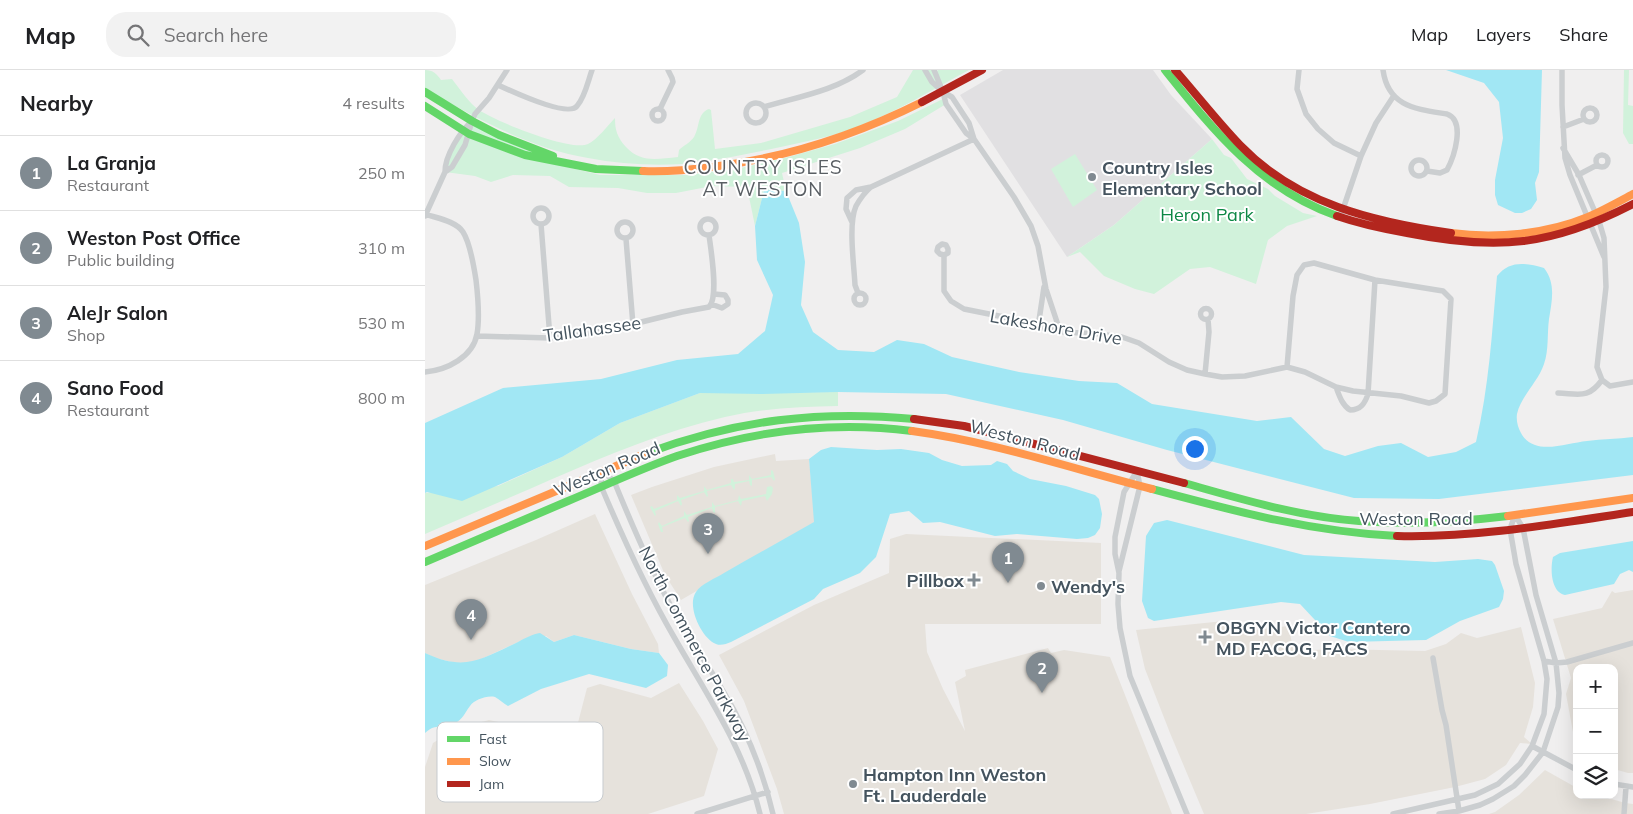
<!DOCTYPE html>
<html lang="en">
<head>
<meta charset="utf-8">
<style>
  :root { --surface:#fff; --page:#f2f2f2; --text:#202124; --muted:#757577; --line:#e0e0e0; --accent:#808a91 }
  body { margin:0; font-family:Mulish,sans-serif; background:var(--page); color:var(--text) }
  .controls { position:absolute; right:15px; bottom:15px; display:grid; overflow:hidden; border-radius:10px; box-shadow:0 5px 20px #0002 }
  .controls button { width:45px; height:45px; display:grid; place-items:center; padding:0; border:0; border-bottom:1px solid var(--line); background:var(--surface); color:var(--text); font:25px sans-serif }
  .you { position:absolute; left:769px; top:378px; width:18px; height:18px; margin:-12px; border:4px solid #fff; border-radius:50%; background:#1a73e8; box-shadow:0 0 0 8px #1a73e833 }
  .badge { display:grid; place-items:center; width:32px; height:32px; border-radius:50%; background:var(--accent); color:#fff; font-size:16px; font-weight:700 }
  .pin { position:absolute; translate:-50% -41px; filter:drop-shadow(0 1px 2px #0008) }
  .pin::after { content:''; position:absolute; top:26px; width:18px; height:15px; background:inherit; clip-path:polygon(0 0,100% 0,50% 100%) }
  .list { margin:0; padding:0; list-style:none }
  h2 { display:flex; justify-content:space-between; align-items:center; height:65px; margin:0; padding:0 20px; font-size:21px }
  h2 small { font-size:16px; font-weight:400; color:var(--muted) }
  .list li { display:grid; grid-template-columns:32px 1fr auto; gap:15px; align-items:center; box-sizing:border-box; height:75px; padding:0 20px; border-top:1px solid var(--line) }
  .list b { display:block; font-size:19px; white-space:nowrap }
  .list p { margin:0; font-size:16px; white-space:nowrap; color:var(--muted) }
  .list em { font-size:16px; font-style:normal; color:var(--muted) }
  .icon { flex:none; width:28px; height:28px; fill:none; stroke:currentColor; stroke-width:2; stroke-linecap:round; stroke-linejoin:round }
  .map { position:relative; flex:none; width:1208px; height:744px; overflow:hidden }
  header { display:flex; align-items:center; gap:30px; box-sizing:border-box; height:70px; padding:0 25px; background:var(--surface); border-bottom:1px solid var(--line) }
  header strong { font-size:24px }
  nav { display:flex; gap:28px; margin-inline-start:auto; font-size:18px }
  .search { width:350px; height:45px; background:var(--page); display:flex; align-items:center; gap:12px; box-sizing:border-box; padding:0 18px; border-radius:20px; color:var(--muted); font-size:19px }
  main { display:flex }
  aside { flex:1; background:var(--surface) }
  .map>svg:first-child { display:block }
</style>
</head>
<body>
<header>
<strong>Map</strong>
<div class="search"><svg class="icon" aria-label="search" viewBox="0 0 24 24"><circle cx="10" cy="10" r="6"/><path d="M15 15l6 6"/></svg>Search here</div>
<nav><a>Map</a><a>Layers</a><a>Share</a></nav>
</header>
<main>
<aside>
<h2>Nearby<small>4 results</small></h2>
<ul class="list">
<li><span class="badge">1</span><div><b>La Granja</b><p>Restaurant</p></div><em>250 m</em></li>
<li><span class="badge">2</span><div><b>Weston Post Office</b><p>Public building</p></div><em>310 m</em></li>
<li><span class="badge">3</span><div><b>AleJr Salon</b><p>Shop</p></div><em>530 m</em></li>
<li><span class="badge">4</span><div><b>Sano Food</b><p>Restaurant</p></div><em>800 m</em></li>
</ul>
</aside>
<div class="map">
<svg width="1208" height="744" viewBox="0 0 1208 744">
  <rect width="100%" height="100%" fill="#f0efef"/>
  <!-- commercial -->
  <path fill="#e6e2dc" d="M350,384l1,7 33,-2 6,63 -134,78 -16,-25 -34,-80 21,-8 62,-20z
    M170,444l37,80 26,50 1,9 -28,-4 -57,-14 -20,7 -8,-6h-15l-54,25 -17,3 -25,-6 -10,-5v-68l111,-45z
    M481,464l195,9v81h-176l2,28 16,37 22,42 -10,-49 11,-6 -1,-6 83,-22 3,5 13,-3 46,7 62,157h-388l-7,-25 -33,-88 -25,-46 95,-50 75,-32 1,-34z
    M1208,520v183h-5l-14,-4v-101h-37v86l-11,-60 5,-16 -18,-59 49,-11 10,-17 3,2z
    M799,551l2,13 62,-8 6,25 39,-2 92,2 21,-7 15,-11 16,5 44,-11 14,56 -2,24 -9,30 8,7 -12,-1 -14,22 -21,14 -30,8 -85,17 -64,10h-102l-34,-81 -25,-64 -9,-39z
    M254,613l24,38 15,28 -14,47 -56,18h-223v-47l8,-24 23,-14 33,-9 85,18 13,-50 13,-4 51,14z
    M1120,700l32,18v7h21l27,8 8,1v10h-144l6,-2 24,-17z"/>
  <!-- education -->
  <path fill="#e1e0e2" d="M578,0h150l18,25 41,44 -98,86 -47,32 -107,-162z"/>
  <!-- green -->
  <path fill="#d1f2db" d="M0,0c8,0 12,4 16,10l11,-1c7,9 18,25 27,31 16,11 92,42 109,34 9,-4 20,-19 27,-26 0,12 2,19 11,29 15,16 31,12 52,10l1,-7c5,-5 11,-7 15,-13 6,-10 3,-24 15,-28l2,1 4,39 46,-6 89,-26 47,-20 16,-27h21l2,3 2,-3h31c-37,20 -73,42 -112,57 -26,10 -53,15 -81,21 -30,6 -62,13 -93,16 -31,2 -64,0 -95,-6 -59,-10 -112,-40 -163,-69z
    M1199,0h5l-1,35 5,1v38h-4l-6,-11z
    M520,28l1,6 -41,25 -45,19 -78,25 4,18 -22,-1 -9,36 -8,-39 -35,-1 -36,7h-29l-29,-5 -49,-1 -19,-11 -37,-1 -22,7 -16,-6 -30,-4c0,-17 15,-40 27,-51l55,26 24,16 49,12h86l55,-7 44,-10 50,-14 63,-23z
    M787,69l12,16 7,3 16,21 21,10 7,7 28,17 14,3 -30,10 -19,14 -12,44 -46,-17 -20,2 -36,25 -19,-5 -31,-13 -24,-24 -13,5 47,-32z
    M650,84l22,36 -24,17 -22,-38z
    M413,322v14c-38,1 -76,2 -113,11 -61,14 -117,38 -175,63 -41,18 -83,36 -125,54v-41l73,-7 64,-29 58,-34 80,-30z
    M346,400l2,1 2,8 -1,2 -3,-4 -19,3v6l-2,-1 -1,-4 -14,3v4l-1,2 -3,-5 -24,6 1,5 -1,1 -3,-5 -23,8 1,4 -1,2 -3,-5 -23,10 1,4 -1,1 -5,-9 2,-1 2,3 23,-9v-5l3,3 24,-7v-5l3,4 24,-7v-4h2l1,3 15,-2v-5l3,4 19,-4z
    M346,416l2,2 -1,6 -5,7 -2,-5 -23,5 -1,5 -3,-5 -23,6v6l-2,-1 -1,-4 -24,9 1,4 -1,1 -3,-4 -23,9 1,5h-2l-3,-8 1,-2 3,4 22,-10v-5l3,4 25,-8v-5l3,4 23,-6 1,-5 2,4 25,-5 1,-7z"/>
  <!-- water -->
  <path fill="#a1e7f4" d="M1021,0h96l-3,102 -4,11 2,17 -6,9 -9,4h-7l-17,-8 -3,-10v-15l8,-42 -4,-36 -15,-19z
    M339,120l22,1 13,32 6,39 -4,43 12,27 25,18 36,2 23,-12 27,4 28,13 67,15 60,9 38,2 35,21 105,17 34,-4 33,32 21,7 33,-10 23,-3 27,14 28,-5 20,-10c13,-55 16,-110 21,-166 13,-16 29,-13 47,-8 12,15 8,33 5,51 -2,15 0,31 -5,45 -6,18 -23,32 -27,50 -1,7 1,13 4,19 13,24 45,10 66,8 15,-2 31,-2 46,-4v38l-194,24 -85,-1 -187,-48 -104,-30 -117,-26 -108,-2 -77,2 -61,-1 -80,30 -58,34 -100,44 -35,-9 -2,1v-70l78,-35 98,-9 76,-19 61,-6 27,-23 8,-36 -16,-35 -2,-34z
    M406,377l46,3 24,-1 28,4 13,7 20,6 29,-1 6,-4 10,3 6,7 17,8 36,7 29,9 4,4 3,15 -2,14 -5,7 -7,3 -11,1 -60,-5 -22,2 -55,-14 -17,1 -14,-12 -19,3 -14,43 -16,16 -37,16 -9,10 -83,43c-5,2 -10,4 -15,2 -14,-5 -30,-38 -20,-52 5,-8 20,-14 28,-19 30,-17 60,-34 90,-51l-5,-63 12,-9z
    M742,450l137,35 131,7 43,-3 14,2 3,4 9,26 -1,8 -4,8 -39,14 -34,19 -77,2 -19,-6 -30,-32 -19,-2 -127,19 -6,-3 -6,-17 4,-65 8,-13z
    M1208,471v31l-4,-2 -9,4 -6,10 -49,11c-14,-3 -15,-26 -12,-38l7,-4z
    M115,563l14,9 20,-7 57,14 28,4 9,12 -1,11 -21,12 -57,-14 -48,15 -33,17c-4,-2 -9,-7 -13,-9 -8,-2 -21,3 -25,9 -6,8 -7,13 -16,18 -12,6 -17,-2 -29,9v-80c41,19 56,6 93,-11 7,-4 15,-8 22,-9z"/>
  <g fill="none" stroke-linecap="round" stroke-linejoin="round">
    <!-- street -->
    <path stroke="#cbced0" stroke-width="5.5" d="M500,0l7,12 11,10 -9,-22
      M874,0l-2,19 9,25 12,15 16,14 27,13
      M958,0c5,37 33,39 64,44 19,7 7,43 0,56l-7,3 -13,-2
      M1137,0v35l3,53 5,17 34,82
      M73,15c13,6 70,33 79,21 8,-9 11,-25 15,-36
      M321 43a10 10 0 1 1 20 0a10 10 0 1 1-20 0Z
      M339,37c33,-10 71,-16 99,-37
      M1158 45a7 7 0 1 1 14 0a7 7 0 1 1-14 0Z
      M227 45a6 6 0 1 1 12 0a6 6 0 1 1-12 0Z
      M235,39l13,-27 -1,-4 -4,-8
      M1138,57l21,-8
      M549,69l-5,-16 -17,-26 -9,-5 3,12 20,29 8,6 40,58 17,29 7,20 8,43 14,42
      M1138,78l16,27 20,46 5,17 2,49 -9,80 5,13 8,6 23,-4
      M1171 91a6 6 0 1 1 12 0a6 6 0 1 1-12 0Z
      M986 98a8 8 0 1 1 16 0a8 8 0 1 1-16 0Z
      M20,102l7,-5 13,-22 7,-24 3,-7 14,-16 18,-28
      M1153,105l19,-10
      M108 146a8 8 0 1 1 16 0a8 8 0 1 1-16 0Z
      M0,144c11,4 31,7 38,18 7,11 11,35 13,48 2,17 4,37 1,54 -4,23 -30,36 -52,38
      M0,146l20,-44c0,-17 15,-40 27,-51
      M915,148l21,-62 15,-33 17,-26
      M275 157a8 8 0 1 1 16 0a8 8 0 1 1-16 0Z
      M192 160a8 8 0 1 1 16 0a8 8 0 1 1-16 0Z
      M427,152l-6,-13 1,-11 9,-8 15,-3
      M116,154l9,114
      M201,169l7,86
      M519,185l-4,-1 -3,-3 1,-4 4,-3 4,1 2,4v4l-4,2v36l7,10 13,8 50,10 24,8 26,5 34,2 24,3 17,6 30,19 18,8 18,4 17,3 23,-1 42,-9 18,5 31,15 17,4 48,5 28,7 7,-2 9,-7 6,-95 -8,-8 -68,-11 -61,-17 -10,2 -7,10 -4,21 -6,71
      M429 229a6 6 0 1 1 12 0a6 6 0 1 1-12 0Z
      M433,223l-3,-8c-1,-21 -7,-61 1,-79 4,-7 9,-14 15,-19l103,-48
      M286,234l11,4 6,-4v-4l-3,-5 -11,-1
      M775.5 244a5.5 5.5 0 1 1 11 0a5.5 5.5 0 1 1-11 0Z
      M613,257l6,-40
      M52,266l73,2 29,-3 30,-5 73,-18 27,-5c10,-10 2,-56 0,-72
      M780,304l4,-42 -1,-13
      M911,317c3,8 6,18 14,23 11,0 15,-7 18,-16l7,-114
      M1133,323c22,1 30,6 44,-13
      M177,401l12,10c18,44 36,87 59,129 15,27 34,53 50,81 23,38 40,80 50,123
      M177,401l-1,15c22,52 45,103 73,151 33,58 70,111 86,177
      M712,401l-13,21 -9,45v17l4,19 -1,31 2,24 10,48 57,138
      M694,501l21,-85 -3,-15
      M1008,588l9,52 4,15 13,86
      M1119,591l12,2 11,-1 66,-19
      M1107,676l45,24
      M1189,714l19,3
      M272,744l71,-22
      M968,744l82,-19 23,-11 22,-20 12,-18 12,-32 3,-35 -3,-18 -28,-97 -6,-35 5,-14
      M1014,744l20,-3 21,-6 13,-6 21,-13 11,-11 18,-23 15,-45 1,-14 -3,-30 -20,-68 -13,-67 -8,-13
      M1199,744l2,-27"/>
    <!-- fast -->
    <path stroke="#63d668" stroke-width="8" d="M740,0c49,61 95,119 172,146
      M0,22l47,29 27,14 54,21
      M0,36l44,28 56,21 71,14 47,2
      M222,383c90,-33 172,-43 267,-34
      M759,413c57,16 116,34 175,38 50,4 100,1 149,-5
      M727,419c82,22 159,43 245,47
      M0,492c48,-20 95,-41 143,-61 36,-15 72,-32 109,-45 75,-25 156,-35 235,-25"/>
    <!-- slow -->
    <path stroke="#ff974d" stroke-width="8" d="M218,101c23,1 46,-1 69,-4 73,-9 144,-32 210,-65
      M1026,163c45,6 96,1 137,-16 16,-7 30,-15 45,-23
      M487,361c82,11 161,38 240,58
      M1083,446l125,-18
      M0,476l222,-93"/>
    <!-- jam -->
    <path stroke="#b3261e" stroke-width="8" d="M750,0c22,25 42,51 65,75 57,59 134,77 211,88
      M497,32l60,-32
      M912,146c23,8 47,13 70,17 90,18 145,13 226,-29
      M489,349l50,7 28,7 192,50
      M972,466c79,2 157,-12 236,-24"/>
  </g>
  <!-- markers -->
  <g fill="#808a91" stroke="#fff" stroke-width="2">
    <circle cx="667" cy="107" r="5"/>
    <path d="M546.5 502.5h5v5h5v5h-5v5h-5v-5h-5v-5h5z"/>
    <circle cx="616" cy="516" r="5"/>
    <path d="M777.5 559.5h5v5h5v5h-5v5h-5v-5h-5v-5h5z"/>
    <circle cx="428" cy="714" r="5"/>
  </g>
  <g text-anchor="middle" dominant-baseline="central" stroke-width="4" stroke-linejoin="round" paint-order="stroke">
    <!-- poi labels -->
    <g font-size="18" font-weight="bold" fill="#44535e" stroke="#fff" text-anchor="start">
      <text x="677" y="97">Country Isles<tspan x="677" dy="21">Elementary School</tspan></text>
      <text x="539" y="510" text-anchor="end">Pillbox</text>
      <text x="626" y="516">Wendy's</text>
      <text x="791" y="557">OBGYN Victor Cantero<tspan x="791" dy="21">MD FACOG, FACS</tspan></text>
      <text x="438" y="704">Hampton Inn Weston<tspan x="438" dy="21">Ft. Lauderdale</tspan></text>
    </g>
    <!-- park labels -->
    <g font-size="18" fill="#0c8744" stroke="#fff">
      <text x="782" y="144">Heron Park</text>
    </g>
    <!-- street labels -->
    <g font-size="18" fill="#44535e" stroke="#fff">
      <text transform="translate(631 257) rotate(10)">Lakeshore Drive</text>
      <text transform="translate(167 259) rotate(-8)">Tallahassee</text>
      <text transform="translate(600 370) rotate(15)">Weston Road</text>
      <text transform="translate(182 399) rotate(-23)">Weston Road</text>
      <text x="991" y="448">Weston Road</text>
      <text transform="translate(270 574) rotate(62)">North Commerce Parkway</text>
    </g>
    <!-- neighbourhood labels -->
    <g font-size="19" letter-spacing="1" fill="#5a5f64" stroke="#fff">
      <text x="338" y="97">COUNTRY ISLES<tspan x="338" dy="22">AT WESTON</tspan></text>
    </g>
  </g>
  <!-- legend -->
  <rect x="12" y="652" width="166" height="80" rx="8" fill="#fff" stroke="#c7cbcf" stroke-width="1"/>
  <rect x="22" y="666" width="23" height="6" fill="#63d668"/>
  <rect x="22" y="688" width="23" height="7" fill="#ff974d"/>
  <rect x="22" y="711" width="23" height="6" fill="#b3261e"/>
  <g font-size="14" fill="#44535e">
    <text x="54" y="674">Fast</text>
    <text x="54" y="696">Slow</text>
    <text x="54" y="719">Jam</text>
  </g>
</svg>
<div class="controls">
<button>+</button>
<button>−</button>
<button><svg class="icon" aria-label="layers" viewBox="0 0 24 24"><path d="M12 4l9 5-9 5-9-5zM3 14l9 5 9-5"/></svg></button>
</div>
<div class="you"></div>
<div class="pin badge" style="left:583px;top:513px">1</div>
<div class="pin badge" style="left:617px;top:623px">2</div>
<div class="pin badge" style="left:283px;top:484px">3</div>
<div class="pin badge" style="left:46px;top:570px">4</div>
</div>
</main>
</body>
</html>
